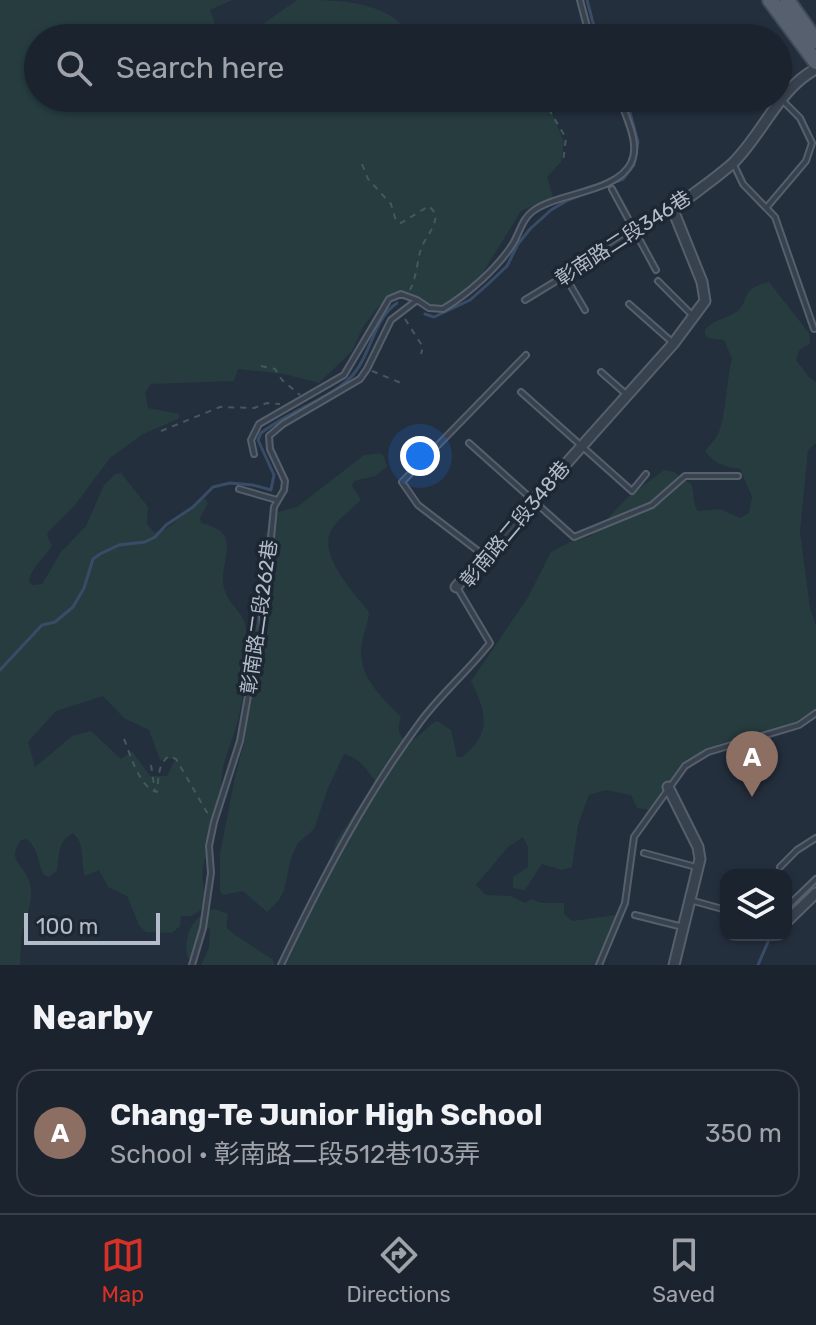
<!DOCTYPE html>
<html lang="en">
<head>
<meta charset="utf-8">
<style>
  :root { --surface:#1b232e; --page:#282f3a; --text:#f1f3f6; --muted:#a0a4aa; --line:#39404a; --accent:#d93025 }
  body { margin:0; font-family:Rubik,"Noto Sans TC",sans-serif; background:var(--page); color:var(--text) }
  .controls { position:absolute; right:24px; bottom:24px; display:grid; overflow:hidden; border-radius:16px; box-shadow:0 2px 6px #0004 }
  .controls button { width:72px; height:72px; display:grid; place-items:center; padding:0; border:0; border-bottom:2px solid var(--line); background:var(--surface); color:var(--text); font:40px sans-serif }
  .scale { position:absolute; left:24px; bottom:20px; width:136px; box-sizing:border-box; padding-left:8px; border:4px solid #b4bcc9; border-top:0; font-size:22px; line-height:28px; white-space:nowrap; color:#b4bcc9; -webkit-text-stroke:6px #1d2633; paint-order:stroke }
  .you { position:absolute; left:420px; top:456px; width:28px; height:28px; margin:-20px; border:6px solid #fff; border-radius:50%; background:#1a73e8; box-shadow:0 0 0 12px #1a73e833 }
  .badge { display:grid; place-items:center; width:52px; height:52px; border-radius:50%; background:var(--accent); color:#fff; font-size:26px; font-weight:700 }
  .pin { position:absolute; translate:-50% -66px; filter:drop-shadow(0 2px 4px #0008) }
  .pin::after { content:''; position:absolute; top:42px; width:28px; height:24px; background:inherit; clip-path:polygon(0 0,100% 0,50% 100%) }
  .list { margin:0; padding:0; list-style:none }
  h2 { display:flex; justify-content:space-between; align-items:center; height:104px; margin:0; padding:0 32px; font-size:34px }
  h2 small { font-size:26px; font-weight:400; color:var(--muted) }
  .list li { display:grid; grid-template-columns:52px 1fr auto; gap:24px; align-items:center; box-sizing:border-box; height:128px; margin:0 16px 16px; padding:0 16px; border:2px solid var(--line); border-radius:24px }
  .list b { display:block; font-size:30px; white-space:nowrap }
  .list p { margin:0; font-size:26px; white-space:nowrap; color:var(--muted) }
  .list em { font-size:26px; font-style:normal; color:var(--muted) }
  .icon { flex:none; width:44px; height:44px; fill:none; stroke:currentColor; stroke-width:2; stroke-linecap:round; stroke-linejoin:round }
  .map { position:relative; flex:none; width:816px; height:965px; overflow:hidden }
  .search { position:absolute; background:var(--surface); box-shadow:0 2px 6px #0004; left:24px; right:24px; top:24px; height:88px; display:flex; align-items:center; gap:20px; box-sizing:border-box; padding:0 28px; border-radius:44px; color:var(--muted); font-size:30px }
  .sheet { height:248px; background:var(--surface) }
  nav { display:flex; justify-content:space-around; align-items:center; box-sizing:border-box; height:112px; border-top:2px solid var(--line); background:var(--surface); font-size:22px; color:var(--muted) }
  nav a { display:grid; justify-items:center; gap:4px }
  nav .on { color:var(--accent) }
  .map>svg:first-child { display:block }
</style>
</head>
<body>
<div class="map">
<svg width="816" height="965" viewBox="0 0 816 965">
  <rect width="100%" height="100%" fill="#242f3e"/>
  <!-- green -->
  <path fill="#263c3f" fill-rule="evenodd" d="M0,0h232l-22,10 8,22 21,6h-201v60h508l18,44 -3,20 -14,15 6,20 -32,14 -39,63 -34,30 -10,5 -11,1 -19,-14h-8l-21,10 -16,21 -11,24 -33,32 -35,-9 -46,-5 -4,12 -83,3 -6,9 3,15 32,6 -2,5 -35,15 -33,24 -35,47 -26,26 -2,5 5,9c-7,14 -20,20 -23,36l3,4 10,-1 19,-32 25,-26 18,-41 11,-11 6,-1 27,34 -1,17 7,8c18,0 32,-25 51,-34l3,5 -8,15 1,5c40,9 22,30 22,57 0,22 22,32 23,48 2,31 -1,62 -8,92 -4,17 -13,35 -16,53 -1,8 0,16 -1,24 -2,14 -6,28 -9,42 -1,10 -8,19 -9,29 -2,18 5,23 -2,42l-10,6h-10l-1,10 -8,7 -26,-1 -7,-7 -12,-29 -19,-9 -9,-17 -14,6c-5,-14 1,-32 -12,-43 -15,8 -14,22 -16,37l-8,7 -5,-2c-7,-13 -5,-27 -18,-36l-5,1c-16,22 5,24 9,44 4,16 -4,33 -8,49 -2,11 -1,22 -2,32h-20zM103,696l21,22 25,12 11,30 16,-2 -9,18h-17l-18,-25 -11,8 -30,-28 -19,5 -37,31 -7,-25 28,-31z
    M297,0c47,0 88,0 119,38h-173z
    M769,282l40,51 1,11 -10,5 -4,11 13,17 7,5v61l-8,7 -8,82 10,76 6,17v86l-18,12 -78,21 -40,25 -12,14 -4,18 -12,9 -15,-2 -6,-13 -25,-5 -17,5 -11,30 -6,42 -10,3 -20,-6 -17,26 -12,-2v-11l15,-10v-20l-5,-10 -15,10 -32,38 10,10 25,1 14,7 6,-4 10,4h23v11l8,7 44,-6 -13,50h-317l38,-83 12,-41 24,-36 18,-20c-10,-13 -17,-27 -34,-31l-16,34 -14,41 -16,14 -7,15 -7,33 -5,9 -12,12 -24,-21 -20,4 -3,-4v-37l15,-77 10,-38 4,-43 11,-35 1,-21 -7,-37 8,-13 4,-21 -1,-34 13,-23 19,-5 67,-52 16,-2 4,3 3,11 -12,9 -21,5 -2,5 9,14c-9,9 -26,21 -31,33 -10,24 25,62 39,79 -1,14 -8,26 -8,39 -1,28 23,48 40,66 -4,11 -3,18 6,25 11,-2 19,-16 30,-21l14,9 6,27h5c30,-24 25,-44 9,-76l56,-82 24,-47 19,-10 21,-6 38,-40 35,-26 10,2 18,13 3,21 3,5 22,-2 20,9 9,-5 3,-16 -12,-28c-15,-2 -26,-5 -35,-18 4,-5 9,-10 12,-15 9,-15 9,-56 15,-77l-8,-19 -16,-2 -3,-4v-5c10,-9 18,-10 28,-15 19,-11 4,-25 36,-32z
    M214,909l14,5 -2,13 9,8 37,24 3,6h-74l8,-17 1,-20h-9l-3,22 -7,9 -4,-2c-3,-22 5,-41 27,-48z"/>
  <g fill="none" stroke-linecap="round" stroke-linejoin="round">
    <!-- stream -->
    <path stroke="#394c67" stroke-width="3" d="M587,0l10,38
      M425,314l9,3 36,-17 17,-15 20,-19 11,-22 12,-15 21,-19 17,-10 55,-21 11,-14 4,-23 -12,-44
      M0,670l42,-45 13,-3 18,-15 11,-19 9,-29 7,-5 19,-9 26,-3 10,-5 11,-12 27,-18 20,-20 17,-4 23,2 18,5 3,-15 -16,-35 3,-7c25,-20 71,-36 90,-56 20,-21 22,-58 46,-74
      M786,916l30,-30
      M758,965l13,-30"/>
    <defs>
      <path id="lane" d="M580,0l10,38
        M734,165l9,19 32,33 39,112
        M612,189l44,81
        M767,207l39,-46 6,-18 -12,-25 -18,-18
        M565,276l20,34
        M658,281l35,35
        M525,300l146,-89
        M629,304l43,38
        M601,372l25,22
        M521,392l111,99 14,-17
        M469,443l105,94 78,-32 33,-29h53
        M254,454l-3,-14 8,-16 85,-49 45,-76 12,-5 16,6
        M239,489l38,11
        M482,554l-64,-49 -16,-23 124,-127
        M644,853l52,14
        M780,867l17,-17 19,-12
        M690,900l36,10
        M786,908l30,-29
        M635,915l48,12
        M192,965l11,-37 8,-55 -2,-27 5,-24 26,-81 14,-79 3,-32 -1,-26 12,-35 6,-62 10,-17 1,-9 -15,-32 -1,-13 14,-12 77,-45 7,-10 24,-49 26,-20 12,8 14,1c25,-15 56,-42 71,-67 6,-11 9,-24 19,-31 26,-19 83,-18 98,-48 10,-20 -6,-46 -11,-65
        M281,965c40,-84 84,-169 140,-244 21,-28 48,-51 69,-78l-32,-54
        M599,965l26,-62 9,-66 51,-71 23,-14 91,-27 17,-12"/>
      <path id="street" d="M456,587l217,-243 32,-43 -3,-19 -29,-72c19,-16 41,-30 60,-47 29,-28 46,-75 83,-94
        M668,787l30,60 2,12 -26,106
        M786,922l30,-29"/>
      <path id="primary" d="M770,0l46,62
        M787,0l29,41"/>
    </defs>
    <!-- lane casing -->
    <use href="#lane" stroke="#565f6c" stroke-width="8"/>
    <!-- street casing -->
    <use href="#street" stroke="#565f6c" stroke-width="13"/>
    <!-- primary casing -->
    <use href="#primary" stroke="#414a57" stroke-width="18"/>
    <!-- path -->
    <path stroke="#44595c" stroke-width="2" stroke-dasharray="6 6" stroke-linecap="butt" d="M552,98l-4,5 3,10 15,25 -3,24
      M362,164l6,15 23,25 5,17 5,2 28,-17 7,8c-1,13 -7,19 -13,30 -6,12 -5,30 -13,46
      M405,319l18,28 -2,7
      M261,366l14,3 7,11 18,15
      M372,371l29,12
      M161,431l59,-24 34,1 13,-5 13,1
      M124,739c7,17 15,48 33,53 2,-14 0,-27 12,-36l7,3 33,57
      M151,765l4,27"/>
    <!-- lane -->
    <use href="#lane" stroke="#38414e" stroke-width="4"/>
    <!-- street -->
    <use href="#street" stroke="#38414e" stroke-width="9"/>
    <!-- primary -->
    <use href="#primary" stroke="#56606e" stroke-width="14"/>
  </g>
  <g text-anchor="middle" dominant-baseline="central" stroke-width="7" stroke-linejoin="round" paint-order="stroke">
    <!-- street labels -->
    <g font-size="20" fill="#b4bcc9" stroke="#1d2633">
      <text transform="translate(623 238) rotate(-33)">彰南路二段346巷</text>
      <text transform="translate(515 524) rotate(-50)">彰南路二段348巷</text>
      <text transform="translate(259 617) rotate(-82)">彰南路二段262巷</text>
    </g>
  </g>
</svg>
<div class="controls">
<button><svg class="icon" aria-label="layers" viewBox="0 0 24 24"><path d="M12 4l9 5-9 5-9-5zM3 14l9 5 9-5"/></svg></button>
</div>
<div class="scale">100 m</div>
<div class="you"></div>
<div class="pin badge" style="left:752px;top:797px;background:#8d6e63">A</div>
<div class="search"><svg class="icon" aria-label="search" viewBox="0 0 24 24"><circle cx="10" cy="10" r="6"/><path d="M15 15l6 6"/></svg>Search here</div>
</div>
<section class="sheet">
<h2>Nearby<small></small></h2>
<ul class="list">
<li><span class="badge" style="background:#8d6e63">A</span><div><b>Chang-Te Junior High School</b><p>School · 彰南路二段512巷103弄</p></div><em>350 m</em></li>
</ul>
</section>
<nav>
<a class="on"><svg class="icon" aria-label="map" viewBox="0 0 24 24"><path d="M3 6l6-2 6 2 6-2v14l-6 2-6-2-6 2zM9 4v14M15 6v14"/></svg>Map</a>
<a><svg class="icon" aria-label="directions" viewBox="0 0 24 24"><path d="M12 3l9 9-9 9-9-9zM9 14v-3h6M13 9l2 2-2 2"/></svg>Directions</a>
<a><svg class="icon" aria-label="saved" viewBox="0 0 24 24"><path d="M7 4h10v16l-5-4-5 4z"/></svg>Saved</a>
</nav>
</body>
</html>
